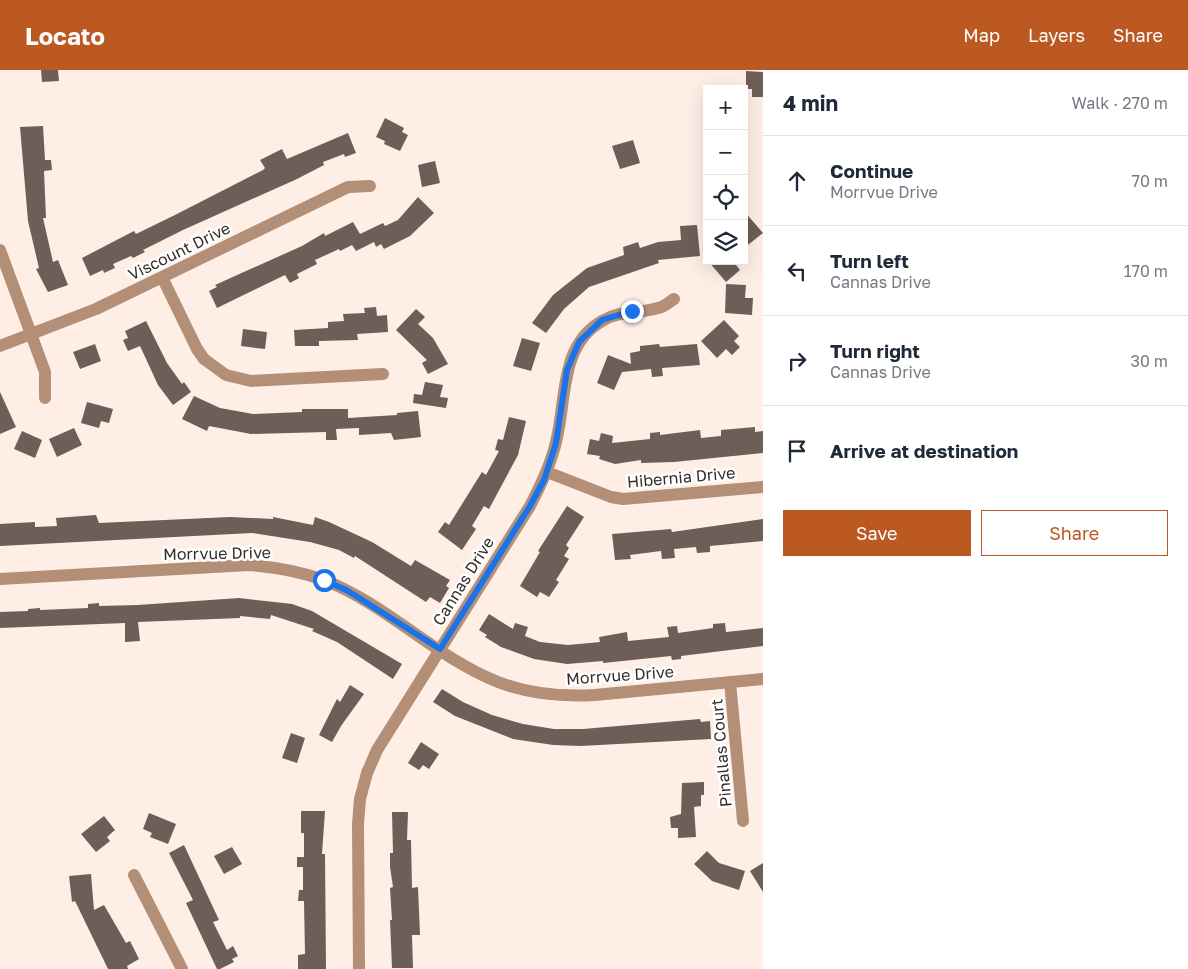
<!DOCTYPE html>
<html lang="en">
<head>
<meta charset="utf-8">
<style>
  :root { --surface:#fff; --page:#f2f2f3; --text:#1f2937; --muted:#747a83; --line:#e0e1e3; --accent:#bc5822 }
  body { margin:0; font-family:"Golos Text",sans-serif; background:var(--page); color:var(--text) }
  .controls { position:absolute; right:15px; top:15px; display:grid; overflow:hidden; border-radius:0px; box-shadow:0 5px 20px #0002 }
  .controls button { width:45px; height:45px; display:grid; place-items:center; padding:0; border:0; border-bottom:1px solid var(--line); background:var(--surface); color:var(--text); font:25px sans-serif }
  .stop { position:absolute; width:15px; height:15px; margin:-11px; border:4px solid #1a73e8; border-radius:50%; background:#fff }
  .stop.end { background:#1a73e8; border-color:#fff; box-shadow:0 1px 5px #0008 }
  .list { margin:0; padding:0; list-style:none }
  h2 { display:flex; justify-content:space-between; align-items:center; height:65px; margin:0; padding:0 20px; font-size:21px }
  h2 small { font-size:16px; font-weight:400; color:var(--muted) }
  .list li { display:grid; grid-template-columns:32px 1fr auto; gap:15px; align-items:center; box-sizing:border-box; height:90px; padding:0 20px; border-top:1px solid var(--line) }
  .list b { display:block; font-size:19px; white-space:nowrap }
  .list p { margin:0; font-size:16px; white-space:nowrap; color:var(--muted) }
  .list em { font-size:16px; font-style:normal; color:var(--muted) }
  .actions { display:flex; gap:10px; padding:15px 20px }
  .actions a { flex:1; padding:11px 0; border:1px solid var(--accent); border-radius:0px; text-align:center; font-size:18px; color:var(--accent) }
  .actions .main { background:var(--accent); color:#fff }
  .icon { flex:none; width:28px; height:28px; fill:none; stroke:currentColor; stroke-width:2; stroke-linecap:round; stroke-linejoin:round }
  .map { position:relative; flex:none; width:763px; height:899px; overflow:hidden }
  header { display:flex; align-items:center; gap:30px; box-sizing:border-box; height:70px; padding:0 25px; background:var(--accent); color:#fff }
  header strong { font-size:24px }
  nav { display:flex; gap:28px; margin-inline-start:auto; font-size:18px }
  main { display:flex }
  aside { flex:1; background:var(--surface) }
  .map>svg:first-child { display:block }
</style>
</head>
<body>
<header>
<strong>Locato</strong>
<nav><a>Map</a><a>Layers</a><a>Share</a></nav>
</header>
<main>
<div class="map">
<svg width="763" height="899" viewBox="0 0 763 899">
  <rect width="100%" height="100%" fill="#feeee5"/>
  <!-- building -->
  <path fill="#6c5f57" d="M41,0h17l1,11 -17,1z
    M746,1l17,1v25h-11v-8h-6z
    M385,48l19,10 -2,4 6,3 -8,16 -16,-7 1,-3 -9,-4z
    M43,56l2,34h6l1,10 -8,1 2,47h-3l10,44 5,-2 10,25 -20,7 -12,-23 3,-1 -11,-47 -8,-94z
    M348,63l8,20 -11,4 -1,-3 -21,8 1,3 -27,14 -114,51 -40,20 2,2 -12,6 -2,-2 -18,8 2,4 -11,5 -1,-3 -13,6 -8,-18 52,-27 2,3 39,-19 88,-45 2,-2 -5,-8 22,-11 5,10z
    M633,70l7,23 -20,6 -8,-23z
    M435,91l5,22 -18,4 -4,-22z
    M418,127l16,16 -24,23 -26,13 -3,-5 -5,3 -2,-5 -18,9 -4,-6 -12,6 -1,-2 -24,11 2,4 -20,10 2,4 -9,5 -5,-8 -68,33 -8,-17 8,-4 -2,-2 87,-39 22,-13 1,3 28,-14 7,12 23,-11 2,3 13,-6z
    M744,141l19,22 -19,15z
    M697,155l3,31 -42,4 1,3 -70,24 -25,22 -18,24 -14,-10 21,-28 34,-27 37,-13 -1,-8 15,-5 2,6 18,-6 23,-2 -1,-14z
    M708,191h25l7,9 -14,12z
    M726,214l20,1 -1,13h8l-1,17 -27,-2z
    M376,237l1,9 10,-1 1,17 -31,2 1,6 -39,1v5h-24l-1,-16 34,-2v-6l16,-1 -1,-7 22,-1 -1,-5z
    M416,239l9,8 -7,7 15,14 15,26 -20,10 -6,-11 5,-3 -31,-30z
    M724,250l15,16 -5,5 6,6 -8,8 -6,-6 -9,9 -16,-17z
    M146,251l21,42 15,21 2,-2 7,10 -18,13 -15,-20 -18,-39 -12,5 -5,-11 5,-2 -3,-7z
    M243,259l24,3 -2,17 -24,-3z
    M522,268l18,5 -9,28 -18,-5z
    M95,274l6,17 -21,8 -7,-17z
    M659,274l1,3 37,-3 3,21 -38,3 1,8 -11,1 -1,-8 -29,3 -8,18 -17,-7 11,-28 23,9 -1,-11 10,-2v-5z
    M425,312l18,3 -3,12 8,1 -2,10 -33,-5 1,-9 8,1z
    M0,322l16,35 -16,7z
    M194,326l26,12 33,6 49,-2v-3h46v9l49,-3v-2l21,-2 3,26 -27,3 -3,-7 -32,2v-7l-23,1 1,11h-11v-8l-75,2 -42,-8 -2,5 -25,-12z
    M87,332l26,7 -4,14 -8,-2 -2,7 -18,-5z
    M509,347l17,4 -8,34 -29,54 -5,-3 -12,20 4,3 -14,21 -24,-18 7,-10 4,3 33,-53 4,3 13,-24 -4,-1 3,-11 5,1z
    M755,357v5l8,-1v22l-89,9 -33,1v-3l-26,4 -16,-5 1,-3 -13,-2 3,-15 9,2 2,-8 12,3 -1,7 38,-4v-6l10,-1v3l40,-5 1,8 20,-2v-6z
    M74,358l8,17 -25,12 -8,-18z
    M22,361l20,9 -7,18 -21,-9z
    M567,436l17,11 -18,28 3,3 -5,8 5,3 -13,21 3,2 -10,15 -9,-5 -3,5 -17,-11 20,-34 -2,-1z
    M96,445l3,8 131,-6 43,2v-2l40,8 2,-8 14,5 43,20 39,24 4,-6 35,20 -4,6 3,2 -9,15 -10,-6 -4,5 -71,-46 -1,2 -15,-8 -29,-8 -58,-9 -252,13v-22l35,-2v5l22,-1 -1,-8z
    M763,449v22l-53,5v6l-13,1 -1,-6 -22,2 1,9 -13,1 -1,-8 -31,4 1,4 -16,1 -3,-26 59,-5 1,3z
    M239,528l53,6 20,7 90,53 -9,15 -56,-37 -25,-11 2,-2 -43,-14 -1,4 -30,-3v2l-102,4 2,19 -15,1v-19l-125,5v-16l28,-1v-2l12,-1v2l48,-2v-4l11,-1v3l39,-1z
    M489,544l24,15 2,-6 13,4 -3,9 15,6 28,3 32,-3 -1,-5 28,-5 1,9 41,-4 -2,-10 10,-1 1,7 35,-5v-4l12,-1 1,9 37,-4v18l-82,10v3l-9,1 -1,-4 -68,7v-2l-36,3 -33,-5 -33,-12 -16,-10 2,-2 -8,-5z
    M350,615l14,9 -23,32 -9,16 -13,-7 18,-36 3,3z
    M442,619l21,13 29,13 31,9 31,5h29l117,-10 1,3 9,-1 1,18 -130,7 -28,-1 -40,-6 -58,-23 -22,-14z
    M291,663l14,5 -8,25 -15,-5z
    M421,672l18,12 -10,15 -6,-4 -4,5 -11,-7z
    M704,712v13h-3v11l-7,1 2,30 -18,1v-10h-7l-1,-11 11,-3 1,-31z
    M301,741h24l-3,43h3l1,115h-28v-14l7,-1 -1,-53h-6l1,-11h4v-23h-6v-10h7v-24h-3z
    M392,742h16l-1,28h4l1,48 6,-1 2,48h-8l1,33h-21l-2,-48h2l-2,-32 3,-1 -3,-20v-14h3z
    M149,743l27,11 -8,20 -18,-7 2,-4 -9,-4z
    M104,746l11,14 -8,7 3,4 -14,11 -15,-18z
    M184,775l35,75 -6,2 14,28 6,-4 5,10 -6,3 2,3 -14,7h-3l-31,-66 7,-3 -24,-47z
    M232,777l10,17 -18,10 -10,-18z
    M707,781l12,12 26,8 -6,19 -27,-9 -18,-17z
    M763,793v29l-13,-21z
    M91,804l3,36 10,-5 22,38 4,-2 9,18 -12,7 1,3h-20l-33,-68 -3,1 -3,-26z"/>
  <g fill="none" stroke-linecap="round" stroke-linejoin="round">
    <!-- street -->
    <path stroke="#b38f78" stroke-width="12" d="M0,180l45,122v26
      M162,207l35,72 7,10 22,16 25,6 132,-7
      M0,276l96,-37 252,-122 22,-1
      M547,402l64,25 12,2 140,-12
      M0,509l249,-14c26,2 50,6 75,15 62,24 111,77 174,102 31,12 63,15 97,13l168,-16
      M730,612l13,139
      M134,805l48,94
      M359,899l-1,-145 2,-25 7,-26 10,-23 153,-244c11,-21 21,-42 26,-64 11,-43 3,-96 46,-121 18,-11 37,-7 56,-13 6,-1 11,-6 16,-9"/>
  </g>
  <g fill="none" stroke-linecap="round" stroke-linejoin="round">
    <!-- route -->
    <path stroke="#1a73e8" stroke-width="6" d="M324,510l24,11 92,58 90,-143 14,-26 12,-37 11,-73 12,-28 23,-22 30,-9"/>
  </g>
  <g text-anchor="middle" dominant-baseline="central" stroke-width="5" stroke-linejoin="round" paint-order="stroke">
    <!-- street labels -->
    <g font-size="16" fill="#342e2a" stroke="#fff">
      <text transform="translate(179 181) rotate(-26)">Viscount Drive</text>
      <text transform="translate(681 407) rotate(-5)">Hibernia Drive</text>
      <text transform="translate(217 483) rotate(-1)">Morrvue Drive</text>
      <text transform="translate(463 511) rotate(-58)">Cannas Drive</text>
      <text transform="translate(620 605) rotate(-4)">Morrvue Drive</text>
      <text transform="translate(721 683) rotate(-95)">Pinallas Court</text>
    </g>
  </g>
</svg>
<div class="controls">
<button>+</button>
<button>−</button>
<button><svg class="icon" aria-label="locate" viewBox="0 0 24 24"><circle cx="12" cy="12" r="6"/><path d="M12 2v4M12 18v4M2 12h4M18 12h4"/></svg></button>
<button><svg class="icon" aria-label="layers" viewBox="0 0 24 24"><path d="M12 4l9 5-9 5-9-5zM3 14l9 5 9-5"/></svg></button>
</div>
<div class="stop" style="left:324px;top:510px"></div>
<div class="stop end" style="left:632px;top:241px"></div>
</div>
<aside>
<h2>4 min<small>Walk · 270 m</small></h2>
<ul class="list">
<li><svg class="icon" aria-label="ahead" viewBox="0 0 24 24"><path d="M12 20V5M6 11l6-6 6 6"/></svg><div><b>Continue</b><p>Morrvue Drive</p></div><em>70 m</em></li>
<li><svg class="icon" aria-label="left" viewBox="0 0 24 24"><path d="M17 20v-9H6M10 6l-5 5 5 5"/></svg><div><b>Turn left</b><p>Cannas Drive</p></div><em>170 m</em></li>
<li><svg class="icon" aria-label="right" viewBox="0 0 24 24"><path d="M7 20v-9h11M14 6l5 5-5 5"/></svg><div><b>Turn right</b><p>Cannas Drive</p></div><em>30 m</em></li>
<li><svg class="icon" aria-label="arrive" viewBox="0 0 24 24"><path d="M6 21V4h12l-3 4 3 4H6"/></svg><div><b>Arrive at destination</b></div></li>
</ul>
<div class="actions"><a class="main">Save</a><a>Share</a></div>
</aside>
</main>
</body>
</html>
